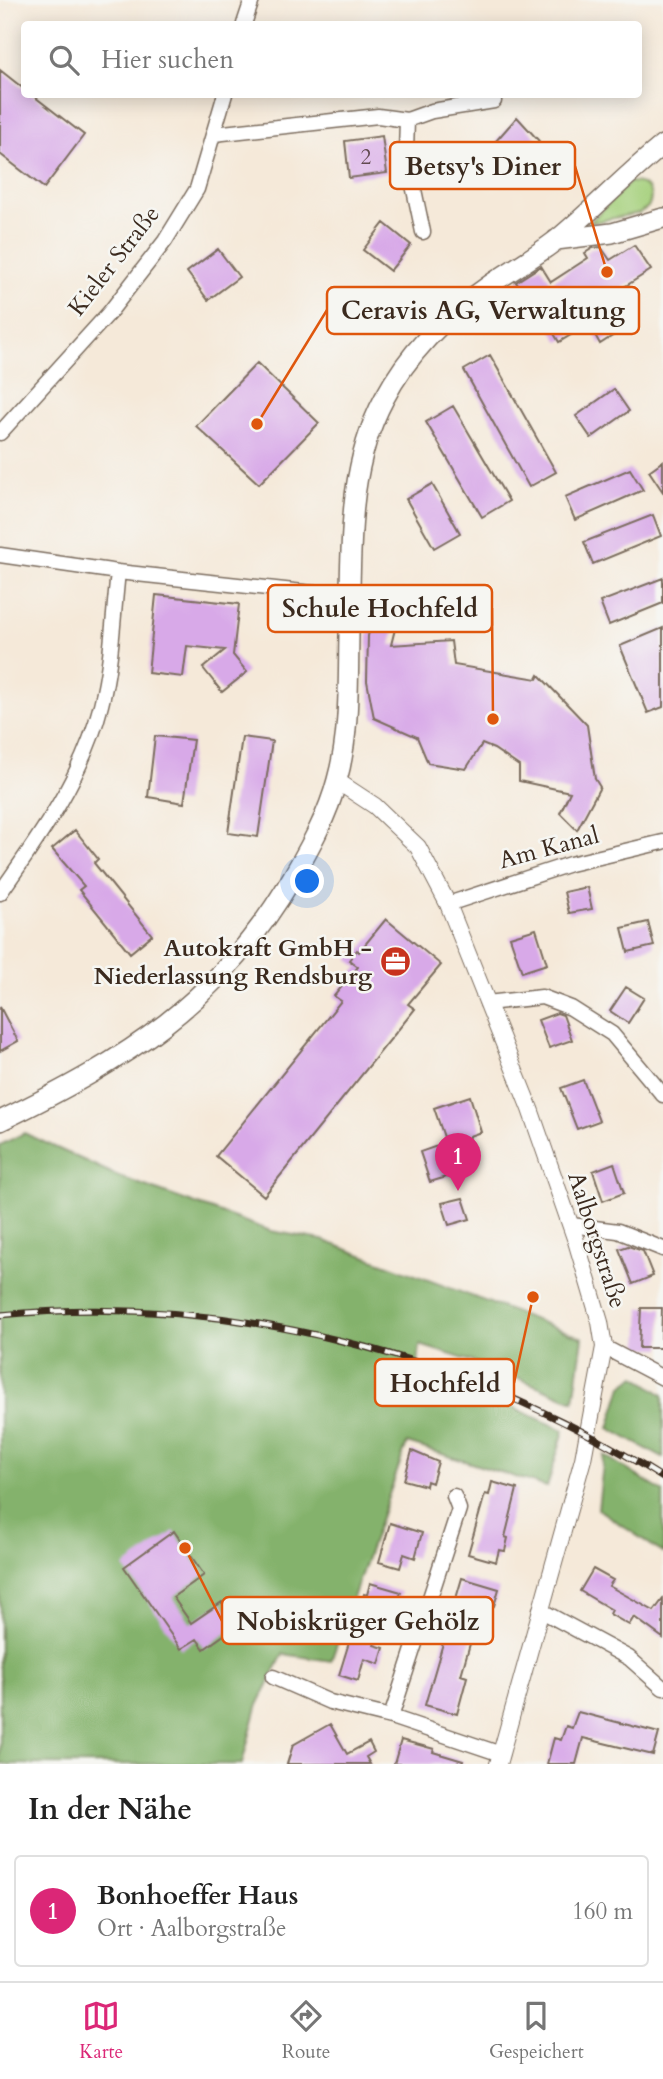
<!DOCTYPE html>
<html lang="de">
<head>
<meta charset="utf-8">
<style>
  :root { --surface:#fff; --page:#f6f6f6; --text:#222; --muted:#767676; --line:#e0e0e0; --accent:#db2777 }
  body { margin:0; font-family:Cardo,serif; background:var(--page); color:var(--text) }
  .you { position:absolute; left:308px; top:882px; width:24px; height:24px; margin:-18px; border:5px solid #fff; border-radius:50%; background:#1a73e8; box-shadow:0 0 0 10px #1a73e833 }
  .badge { display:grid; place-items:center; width:46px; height:46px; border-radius:50%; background:var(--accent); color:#fff; font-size:23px; font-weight:700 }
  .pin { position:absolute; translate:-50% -58px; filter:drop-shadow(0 2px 4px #0008) }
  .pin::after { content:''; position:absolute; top:37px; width:24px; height:21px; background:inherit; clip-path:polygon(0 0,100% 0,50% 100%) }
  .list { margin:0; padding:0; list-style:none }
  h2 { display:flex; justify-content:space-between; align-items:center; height:91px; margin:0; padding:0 28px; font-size:30px }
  h2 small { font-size:23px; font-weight:400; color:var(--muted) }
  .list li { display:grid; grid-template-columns:46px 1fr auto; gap:21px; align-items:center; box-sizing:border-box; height:112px; margin:0 14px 14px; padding:0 14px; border:2px solid var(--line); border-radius:7px }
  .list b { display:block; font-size:26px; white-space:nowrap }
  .list p { margin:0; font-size:23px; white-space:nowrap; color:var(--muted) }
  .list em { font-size:23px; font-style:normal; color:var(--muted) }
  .icon { flex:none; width:38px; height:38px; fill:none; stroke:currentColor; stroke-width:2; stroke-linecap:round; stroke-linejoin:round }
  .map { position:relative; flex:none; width:663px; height:1764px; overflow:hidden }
  .search { position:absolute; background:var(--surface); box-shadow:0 4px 18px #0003; left:21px; right:21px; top:21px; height:77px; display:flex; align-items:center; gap:18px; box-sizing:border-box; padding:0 24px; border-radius:7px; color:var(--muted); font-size:26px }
  .sheet { height:217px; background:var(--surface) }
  nav { display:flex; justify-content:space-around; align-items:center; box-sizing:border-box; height:98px; border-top:2px solid var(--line); background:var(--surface); font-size:19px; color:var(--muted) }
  nav a { display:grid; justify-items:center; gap:4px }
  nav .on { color:var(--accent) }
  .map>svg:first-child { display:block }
</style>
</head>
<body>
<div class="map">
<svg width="663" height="1764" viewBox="0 0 663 1764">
  <rect width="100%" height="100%" fill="#f6f6f2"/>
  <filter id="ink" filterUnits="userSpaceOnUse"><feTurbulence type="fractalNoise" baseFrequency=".0143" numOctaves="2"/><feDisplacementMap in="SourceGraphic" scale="14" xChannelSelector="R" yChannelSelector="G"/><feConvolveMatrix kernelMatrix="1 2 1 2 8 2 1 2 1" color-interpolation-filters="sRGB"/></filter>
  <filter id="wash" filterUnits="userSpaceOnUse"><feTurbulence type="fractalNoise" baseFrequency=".00686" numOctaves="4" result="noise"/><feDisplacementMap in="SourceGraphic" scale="28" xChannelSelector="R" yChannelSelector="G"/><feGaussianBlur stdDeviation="1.57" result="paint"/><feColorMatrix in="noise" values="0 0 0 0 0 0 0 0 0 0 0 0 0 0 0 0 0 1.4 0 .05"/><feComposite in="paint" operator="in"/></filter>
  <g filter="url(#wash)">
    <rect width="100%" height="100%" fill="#f5e9d9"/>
    <!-- green -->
    <path fill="#a5d07c" stroke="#707d4d" stroke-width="2" d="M630,182c16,0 26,10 18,25l-9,6 -50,10z"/>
    <!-- forest -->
    <path fill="#84b26c" stroke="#606e45" stroke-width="2" d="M24,1133l96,44 151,54 51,9 261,98 -9,63 -78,-32 -76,-24 -3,28 63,20 84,37 -17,57 -140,-44 -76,218 -48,-7 -26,53 -15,57h-242v-619z
      M636,1376l27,19v63l-54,-30 13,-42z
      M604,1455l59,37v61l-65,-44z"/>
    <g id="blocks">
      <!-- building -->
      <path fill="#d8a9e8" d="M0,70l24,19v5h7l53,41 -40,53 -44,-34z
        M517,117l22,24 -15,16 -6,-5 -4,4 -18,-15z
        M382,136l5,37 -38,5 -4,-37z
        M384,223l27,22 -21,26 -27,-21z
        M634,245l17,25 -38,24 21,28 -34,22 -11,-20 -30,18 -29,-49 -5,3 -9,-14 25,-16 10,16 37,-24 -3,-5 8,-5 8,-1 9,13z
        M218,249l21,28 -31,23 -21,-28z
        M490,355l66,117 -27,15 -65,-117z
        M257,363l62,60 -60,61 -63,-58z
        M614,389l15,22 -38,27 -15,-22z
        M453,406l56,95 -27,16 -56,-95z
        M663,461v31l-14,-21z
        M630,469l13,21 -68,30 -10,-23z
        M432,484l28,49 -26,15 -28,-49z
        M653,515l8,21 -68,28 -9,-22z
        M663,578v25l-54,22 -9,-23z
        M156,595l83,9 -6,51 14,17 -25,20 -19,-24 22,-18 -38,-4 -4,31 -35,-4z
        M374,609l19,8 -4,7 7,1 -5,20 60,-4 3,24 83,14 2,-4 48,50 8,54 5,8 -23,43 -17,-17 10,-21 -51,-11v-15l-25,-17 -12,-5 -16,25 -38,-6 -11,-26 -43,-19 -7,-37 1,-45z
        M663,628v79l-15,6 -28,-67z
        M155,736l38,4 -9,63 -36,-6z
        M242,737l30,4 -14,96 -30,-4z
        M75,830l23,29 -4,4 58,72 -22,18 -51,-63 5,-4 -32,-37z
        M587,887l5,22 -23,4 -5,-21z
        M386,919l55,46 -33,39 7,5 -151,187 -48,-40 125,-155 -7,-5 24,-29 -9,-7 8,-10 2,2z
        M648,922l6,24 -26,6 -6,-24z
        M536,929l11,35 -25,8 -12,-35z
        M626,987l18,11 -16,25 -18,-12z
        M0,1007l18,34 -18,10z
        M557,1013l6,2 9,25 -23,8 -11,-28z
        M583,1080l16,41 -22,8 -16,-41z
        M470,1096l11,36 -12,4 -3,13 -13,16 3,9 -26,8 -10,-30 26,-9 -12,-35z
        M614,1163l10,30 -21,8 -10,-30z
        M463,1198l7,21 -21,6 -7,-22z
        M628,1246l15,5 10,25 -20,8 -14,-35z
        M641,1308h21l-1,40h-22z
        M412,1451l26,11 -6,21 -5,-2 -1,5 -22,-6z
        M492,1482l25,7 -12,48 3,1 -3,13 -6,-1 -3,12 -28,-8 17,-60 4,1z
        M390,1523l32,10 -7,25 -11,-4 -4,14 -21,-6z
        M174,1531l30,44 -31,22 18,26 31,-21 16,23 -34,24 -7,-10 -16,10 -57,-82z
        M593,1569l20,11 -4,6 45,25 9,-12v39l-29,-21 -5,8 -19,-11 2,-4 -32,-19z
        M462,1578l37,11 -5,17 -12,-4 -21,73 6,2 -10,37 -32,-9z
        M370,1583l31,9 -5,17 -11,-3 -11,39 10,3 -5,16 -15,-5 -6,22 -19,-6 25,-81 3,1z
        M578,1712l81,21 -6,22 -70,-17 -7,26h-29l7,-26 7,2 5,-14 6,2z
        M330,1724l17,30 22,-12 5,10 -8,5 4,7h-83l6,-19z
        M401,1740l33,9 -1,3 30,9 -1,3h-68z"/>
    </g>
  </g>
  <g filter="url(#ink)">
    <use href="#blocks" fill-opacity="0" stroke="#7c6d5f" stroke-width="2"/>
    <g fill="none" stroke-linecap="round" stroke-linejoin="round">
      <defs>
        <path id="minor" d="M244,24l8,-24
          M407,120l-1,32 17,80
          M214,134l164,-18 29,4 25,-9 62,-10
          M0,433l109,-120 56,-72 32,-52 28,-95
          M0,555l118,17 232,25
          M0,893c41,-58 83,-117 101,-188 11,-42 12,-89 17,-133
          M448,904l122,-40 93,-22
          M487,1003l55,-6 29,11 41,26 51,61
          M571,1225l47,6 45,18
          M604,1347l59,31
          M454,1496l5,13 -68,208 110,37
          M540,1610l89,48 34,30
          M273,1677l57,25 61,15"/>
        <path id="tertiary" d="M337,781l38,25 43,41 30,57 82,205 46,132 24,81 4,25 -21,112 -85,305"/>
        <path id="secondary" d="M556,240l56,-7 51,-15
          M0,1121c126,-61 220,-119 292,-243 18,-31 36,-63 45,-98 13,-46 11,-97 12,-145 3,-80 -4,-163 35,-236 25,-48 62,-84 107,-115 22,-15 47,-29 68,-46 36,-30 68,-64 104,-93"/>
      </defs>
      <!-- minor casing -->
      <use href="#minor" stroke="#7c6d5f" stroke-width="17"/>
      <!-- tertiary casing -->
      <use href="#tertiary" stroke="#7c6d5f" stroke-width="18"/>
      <!-- secondary casing -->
      <use href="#secondary" stroke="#7c6d5f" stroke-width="22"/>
      <!-- minor -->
      <use href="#minor" stroke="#fff" stroke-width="14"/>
      <!-- tertiary -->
      <use href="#tertiary" stroke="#fff" stroke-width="16"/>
      <!-- secondary -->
      <use href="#secondary" stroke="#fff" stroke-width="19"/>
      <defs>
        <path id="rail" d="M0,1315c230,-23 469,40 663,163"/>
      </defs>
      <!-- rail casing -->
      <use href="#rail" stroke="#3b2a1e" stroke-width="7"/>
      <!-- rail -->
      <use href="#rail" stroke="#f6f6f2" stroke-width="4.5" stroke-dasharray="13" stroke-linecap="butt"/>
    </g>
  </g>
  <!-- icons -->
  <defs>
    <symbol id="office-disc" viewBox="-11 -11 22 22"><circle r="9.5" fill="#c8321e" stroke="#f6f6f2"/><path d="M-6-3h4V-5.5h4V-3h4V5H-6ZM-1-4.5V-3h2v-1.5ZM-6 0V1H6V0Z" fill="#fff"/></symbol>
  </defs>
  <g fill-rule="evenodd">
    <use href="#office-disc" x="378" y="944" width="35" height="35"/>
  </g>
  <g text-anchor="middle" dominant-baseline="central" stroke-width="5" stroke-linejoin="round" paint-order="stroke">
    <!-- number labels -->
    <g font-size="21" fill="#624a50">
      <text x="366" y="157">2</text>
    </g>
    <!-- street labels -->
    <g font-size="24" fill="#3b2a1e" stroke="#f6f6f2">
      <text transform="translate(114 261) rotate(-52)">Kieler Straße</text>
      <text transform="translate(549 848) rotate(-15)">Am Kanal</text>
      <text transform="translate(597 1240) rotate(72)">Aalborgstraße</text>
    </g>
    <!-- poi labels -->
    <g font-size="24" font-weight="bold" fill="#3b2a1e" stroke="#f6f6f2" text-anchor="end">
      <text x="372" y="948">Autokraft GmbH -<tspan x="372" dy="28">Niederlassung Rendsburg</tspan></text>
    </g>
  </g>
  <!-- callouts -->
  <path fill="none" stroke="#df570d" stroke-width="2.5" d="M607 272L575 166M257 424L327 310M493 719L492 608M533 1297L514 1383M185 1548L222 1621"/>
  <g fill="#df570d" stroke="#f6f6f2" stroke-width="2.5">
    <circle cx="607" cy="272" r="7"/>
    <circle cx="257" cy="424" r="7"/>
    <circle cx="493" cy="719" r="7"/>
    <circle cx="533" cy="1297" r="7"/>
    <circle cx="185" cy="1548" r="7"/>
  </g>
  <g fill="#f6f6f2" stroke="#df570d" stroke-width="2.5">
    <rect x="390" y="142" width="185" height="47" rx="7"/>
    <rect x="327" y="287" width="312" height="47" rx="7"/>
    <rect x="268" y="585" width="224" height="47" rx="7"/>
    <rect x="375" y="1359" width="139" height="47" rx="7"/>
    <rect x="222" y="1597" width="271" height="47" rx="7"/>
  </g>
  <g font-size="26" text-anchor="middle" font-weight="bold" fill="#3b2a1e">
    <text x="483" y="175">Betsy's Diner</text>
    <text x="483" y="319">Ceravis AG, Verwaltung</text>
    <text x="380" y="617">Schule Hochfeld</text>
    <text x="445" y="1392">Hochfeld</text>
    <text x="358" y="1630">Nobiskrüger Gehölz</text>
  </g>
</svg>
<div class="you"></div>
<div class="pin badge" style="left:458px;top:1191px">1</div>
<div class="search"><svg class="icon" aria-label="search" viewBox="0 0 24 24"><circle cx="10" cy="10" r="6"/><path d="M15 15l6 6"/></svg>Hier suchen</div>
</div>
<section class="sheet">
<h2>In der Nähe<small></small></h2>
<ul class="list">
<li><span class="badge">1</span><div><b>Bonhoeffer Haus</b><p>Ort · Aalborgstraße</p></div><em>160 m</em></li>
</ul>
</section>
<nav>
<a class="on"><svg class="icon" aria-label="map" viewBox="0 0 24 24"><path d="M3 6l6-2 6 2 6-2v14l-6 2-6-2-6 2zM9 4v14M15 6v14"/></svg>Karte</a>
<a><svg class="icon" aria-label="directions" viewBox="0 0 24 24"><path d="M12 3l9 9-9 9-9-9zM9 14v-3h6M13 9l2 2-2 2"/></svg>Route</a>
<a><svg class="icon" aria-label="saved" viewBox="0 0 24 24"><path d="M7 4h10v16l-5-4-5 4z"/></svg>Gespeichert</a>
</nav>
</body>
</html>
